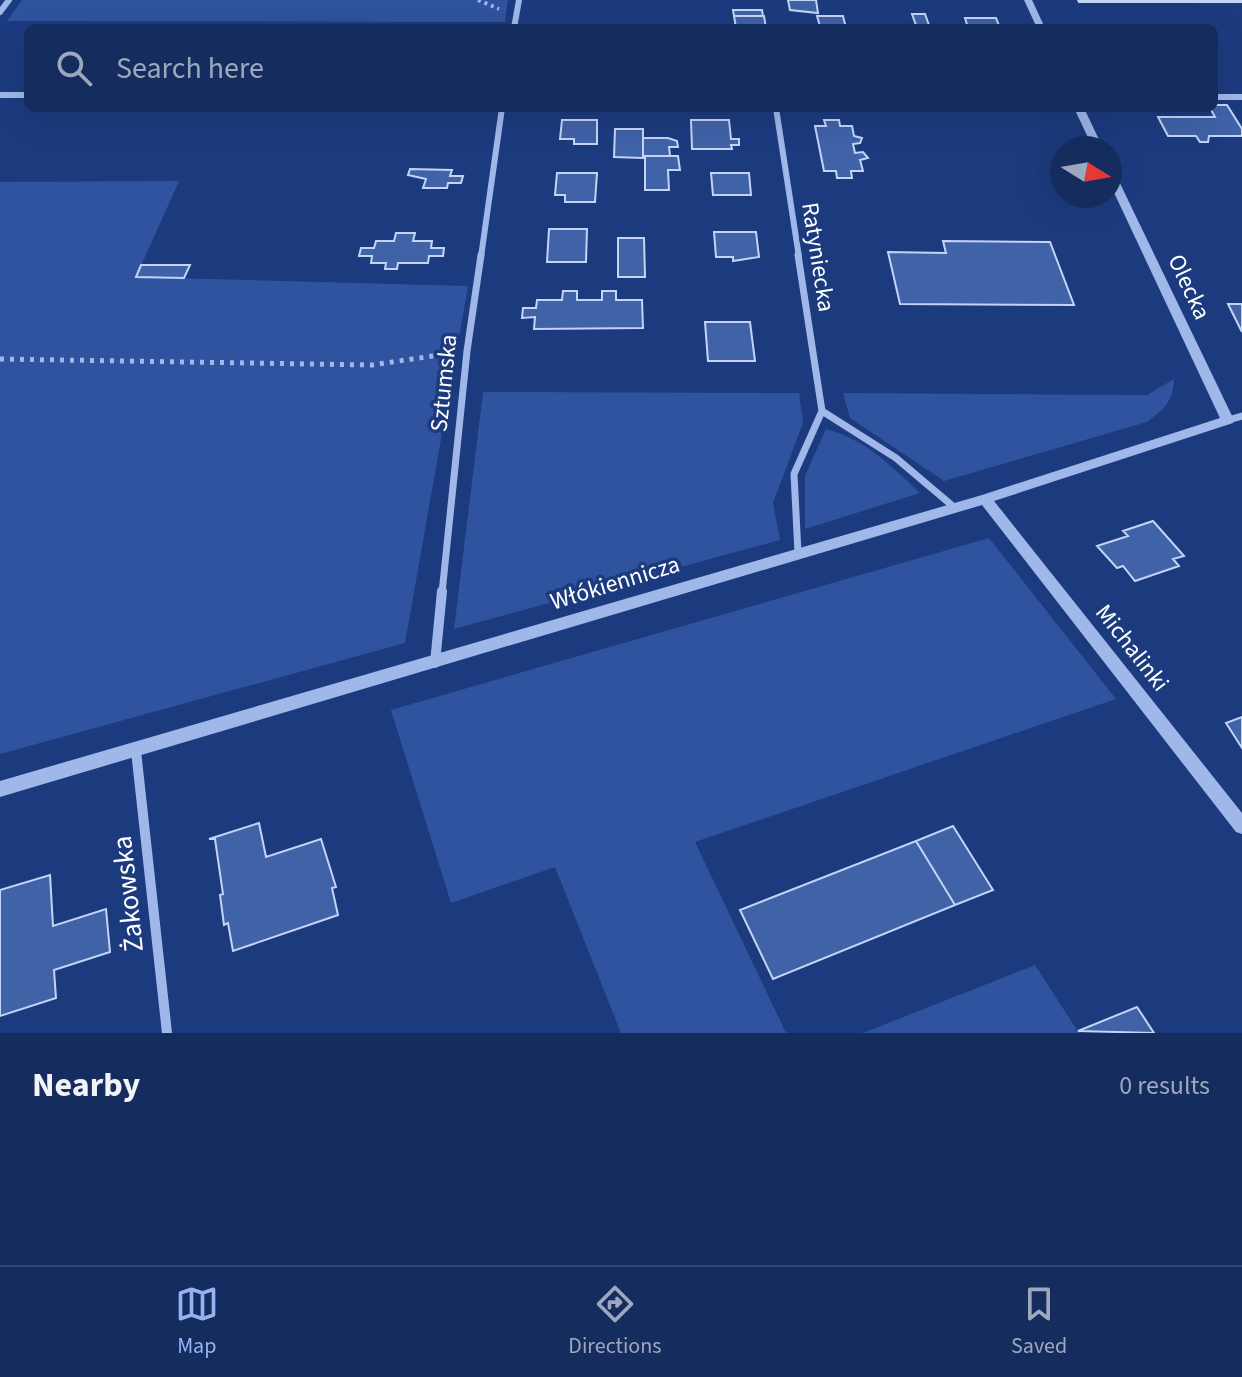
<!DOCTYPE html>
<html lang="en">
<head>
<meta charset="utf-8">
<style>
  :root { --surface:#152c5f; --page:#223868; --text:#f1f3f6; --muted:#9da7bd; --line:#344874; --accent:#95b2f1 }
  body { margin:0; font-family:"Source Sans 3",sans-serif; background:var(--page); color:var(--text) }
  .compass { position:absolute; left:1050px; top:136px; width:72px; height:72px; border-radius:50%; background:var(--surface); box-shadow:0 8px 32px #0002; rotate:101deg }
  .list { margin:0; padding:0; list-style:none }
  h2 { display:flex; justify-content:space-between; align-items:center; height:104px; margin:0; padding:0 32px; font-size:34px }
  h2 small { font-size:26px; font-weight:400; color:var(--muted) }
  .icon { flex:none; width:44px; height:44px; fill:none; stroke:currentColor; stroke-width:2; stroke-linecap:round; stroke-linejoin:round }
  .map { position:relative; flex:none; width:1242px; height:1033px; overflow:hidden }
  .search { position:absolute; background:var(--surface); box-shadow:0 8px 32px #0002; left:24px; right:24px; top:24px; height:88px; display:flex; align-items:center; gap:20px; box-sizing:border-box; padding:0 28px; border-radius:12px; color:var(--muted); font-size:30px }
  .sheet { height:232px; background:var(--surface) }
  nav { display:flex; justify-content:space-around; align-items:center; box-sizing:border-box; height:112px; border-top:2px solid var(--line); background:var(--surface); font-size:22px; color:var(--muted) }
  nav a { display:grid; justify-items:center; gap:4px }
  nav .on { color:var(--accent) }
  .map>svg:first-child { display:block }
</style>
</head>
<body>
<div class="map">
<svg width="1242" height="1033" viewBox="0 0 1242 1033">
  <rect width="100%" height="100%" fill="#1c3b7f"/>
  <!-- green -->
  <path fill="#2f539e" d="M22,0h486l-3,22 -498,-1z
    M179,181l-43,96 332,9 -63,357 -405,111v-572z
    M1174,379c-1,23 -9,29 -27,43l-203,59 -94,-63 -7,-25 304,2z
    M483,392l316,1 4,30 -30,80 7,37 -326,89z
    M826,429c37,9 67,38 94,64l-115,36v-53z
    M989,538l127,161 -421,143 91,191h-165l-66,-166 -104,36 -60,-193z
    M1035,965l44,68h-216z"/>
  <!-- building -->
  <path fill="#4062a7" stroke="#c4d4f7" stroke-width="2" d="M788,0h28l2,13 -28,-3z
    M1078,0h164v2h-163z
    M733,10h29l1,6h-29z
    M912,14h13l5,14h-13z
    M734,16h30l2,12h-30z
    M817,16h26l3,12 -26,-2z
    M965,18h31l4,10h-32z
    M1214,105h13l15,24v7h-33l-1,6h-8l-4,-6h-28l-10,-19h57l-5,-9z
    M562,120h35v24h-23v-5h-14z
    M691,120h38l2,19h8v6h-8l1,4h-40z
    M824,120h15l1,6h12l2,10 8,2 -2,5 -7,1 2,9 8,-1 5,6 -8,2 3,11h-12l1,7h-15l-1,-7h-12l-9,-45h11z
    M615,129h28v29l-29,-1z
    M643,138h25l9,3 1,6h-9l1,9h-27z
    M645,156h33l2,14h-12l1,20h-24z
    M410,169l42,1 -2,6h13l-2,7h-13l-1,5h-24l3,-9 -18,-4z
    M557,173h40l-2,29h-30v-7h-10z
    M711,173h38l2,22h-38z
    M549,229h38l-1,33h-39z
    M714,232h42l3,25 -26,4v-4h-17z
    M396,233h19l-2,8h19l-1,7h13l-1,8h-14l-1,7h-30l-1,6h-12l1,-6h-15l1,-7h-13l2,-8h13l2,-7h18z
    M618,238h26l1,39h-27z
    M943,241l107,1 24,63 -174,-1 -12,-52 58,1z
    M141,265h49l-6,13 -48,-1z
    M563,291h14v9h25v-9h14v9h26l1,28 -109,1 1,-12 -13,1 1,-10h13l1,-8h25z
    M1228,304h14v28z
    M705,322h45l5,39h-47z
    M1153,521l31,35 -11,3 6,7 -44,15 -12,-15 -6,2 -20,-22 31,-10 -5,-5z
    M1242,717v31l-16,-25z
    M259,823l7,34 55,-18 15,48 -4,1 6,27 -105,36 -5,-28 -4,2 -4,-30 3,-1 -8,-55h-6z
    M953,826l40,64 -38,15 -39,-64z
    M916,841l39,64 -182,74 -33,-69z
    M50,875l3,51 53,-17 4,43 -56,18 2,28 -56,18v-126z
    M1137,1007l17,26 -76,-2z"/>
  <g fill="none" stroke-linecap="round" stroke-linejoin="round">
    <!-- path-far1 -->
    <path stroke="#9fb7e9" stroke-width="4" stroke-dasharray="3 4" stroke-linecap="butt" d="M478,0l21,9"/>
    <!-- path -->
    <path stroke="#9fb7e9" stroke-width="5" stroke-dasharray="4 6" stroke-linecap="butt" d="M0,359l372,6 74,-11"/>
    <!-- minor-far2 -->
    <path stroke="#9fb7e9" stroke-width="6" d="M0,12l9,-12
      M514,28l5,-28
      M0,95h28
      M1214,97h28
      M776,108l23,149
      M481,257l21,-149"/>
    <!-- minor-far1 -->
    <path stroke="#9fb7e9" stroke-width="7" d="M798,255l24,156 74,47 59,50
      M1228,420l14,-4
      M798,553l-4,-79 28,-63
      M442,593l25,-242 14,-96"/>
    <!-- minor -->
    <path stroke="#9fb7e9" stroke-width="10" d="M435,663l7,-72
      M136,751l31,282"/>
    <!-- tertiary -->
    <path fill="#9fb7e9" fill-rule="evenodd" d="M1024,0h8l13,28h-8z
      M1074,108h10l19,40h-10z
      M1110,170l5,3 119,247 -1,3 -239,78 248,312v21l-6,-2 -254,-327 -982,292v-16l982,-286 238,-77 -110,-234z"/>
  </g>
  <g text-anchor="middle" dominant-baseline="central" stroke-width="7" stroke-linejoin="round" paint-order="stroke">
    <!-- street labels -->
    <g font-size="24" fill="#fff" stroke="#1c3b7f">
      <text transform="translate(818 257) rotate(81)">Ratyniecka</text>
      <text transform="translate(1189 287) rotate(65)">Olecka</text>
      <text transform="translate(444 383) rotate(-84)">Sztumska</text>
      <text transform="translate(615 583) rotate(-17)">Włókiennicza</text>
      <text transform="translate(1132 648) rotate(52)">Michalinki</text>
    </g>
    <!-- near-street labels -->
    <g font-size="28" fill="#fff" stroke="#1c3b7f">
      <text transform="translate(128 894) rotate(-96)">Żakowska</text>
    </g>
  </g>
</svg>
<svg class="compass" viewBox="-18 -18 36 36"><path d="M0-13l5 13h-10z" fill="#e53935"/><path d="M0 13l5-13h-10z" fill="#9da7bd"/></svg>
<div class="search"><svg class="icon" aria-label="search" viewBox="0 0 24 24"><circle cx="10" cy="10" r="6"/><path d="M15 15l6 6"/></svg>Search here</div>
</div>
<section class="sheet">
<h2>Nearby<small>0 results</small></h2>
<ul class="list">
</ul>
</section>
<nav>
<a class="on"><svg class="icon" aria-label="map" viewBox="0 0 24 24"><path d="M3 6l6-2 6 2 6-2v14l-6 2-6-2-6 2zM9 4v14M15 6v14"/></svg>Map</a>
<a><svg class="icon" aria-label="directions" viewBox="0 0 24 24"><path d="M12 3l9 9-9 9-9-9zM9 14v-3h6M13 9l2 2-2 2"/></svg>Directions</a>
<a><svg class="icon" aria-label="saved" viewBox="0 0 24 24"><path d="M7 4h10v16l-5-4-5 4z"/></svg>Saved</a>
</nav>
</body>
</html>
